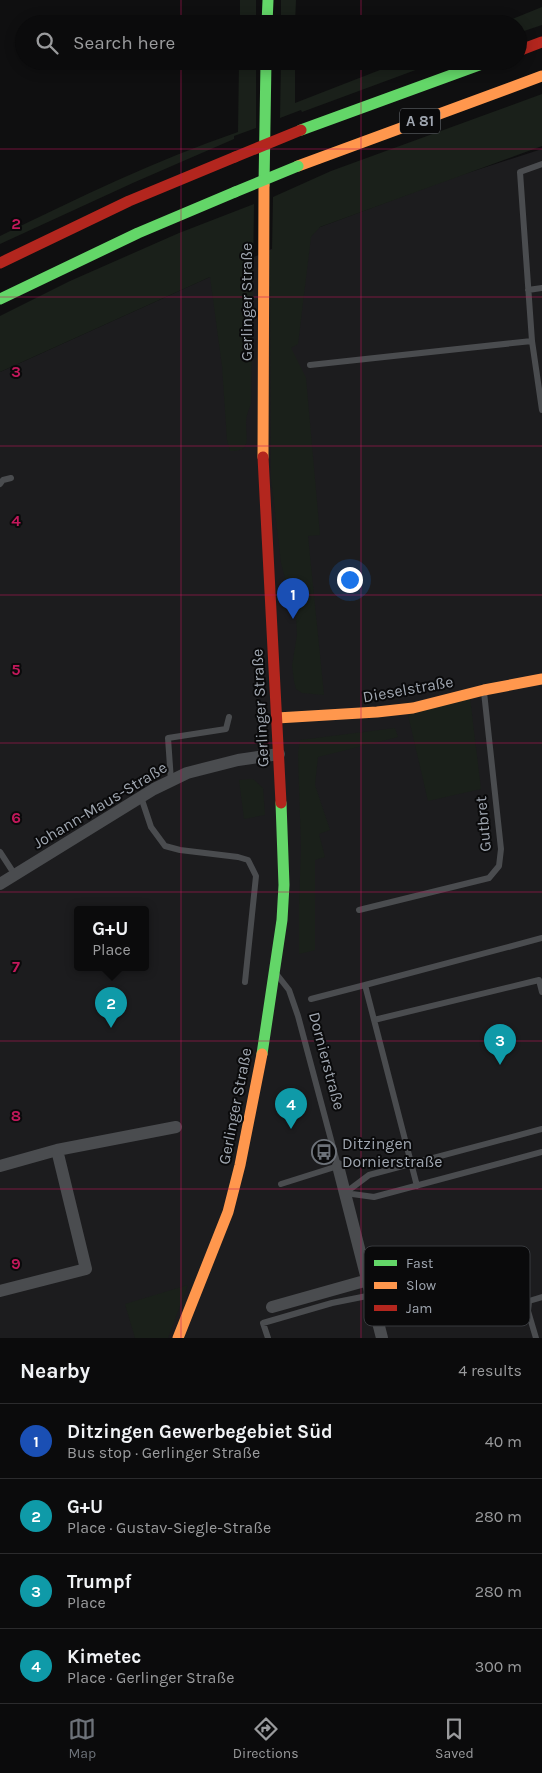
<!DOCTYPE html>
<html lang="en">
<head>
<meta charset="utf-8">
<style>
  :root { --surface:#0b0b0c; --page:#141415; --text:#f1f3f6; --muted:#9a9b9d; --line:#2b2b2d; --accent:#6d7279 }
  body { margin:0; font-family:Karla,sans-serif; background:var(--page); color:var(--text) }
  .you { position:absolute; left:349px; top:579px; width:18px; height:18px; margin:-12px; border:4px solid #fff; border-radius:50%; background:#1a73e8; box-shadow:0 0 0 8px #1a73e833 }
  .badge { display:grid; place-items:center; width:32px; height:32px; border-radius:50%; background:var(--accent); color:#fff; font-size:16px; font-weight:700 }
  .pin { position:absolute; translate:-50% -41px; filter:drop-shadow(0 1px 2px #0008) }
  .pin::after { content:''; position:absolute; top:26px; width:18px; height:15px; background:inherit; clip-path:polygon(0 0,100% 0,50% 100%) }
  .popup { position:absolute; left:74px; top:906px; width:75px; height:65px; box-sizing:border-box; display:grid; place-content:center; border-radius:5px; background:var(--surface); filter:drop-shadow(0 1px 4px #0005); font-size:16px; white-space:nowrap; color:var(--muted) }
  .popup b { font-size:19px; color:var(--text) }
  .popup::after { content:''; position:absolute; left:50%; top:100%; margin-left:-10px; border:10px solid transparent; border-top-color:var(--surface) }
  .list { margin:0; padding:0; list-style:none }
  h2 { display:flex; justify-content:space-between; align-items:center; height:65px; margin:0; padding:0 20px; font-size:21px }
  h2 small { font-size:16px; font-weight:400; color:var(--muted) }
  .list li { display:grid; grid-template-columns:32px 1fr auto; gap:15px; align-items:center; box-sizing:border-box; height:75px; padding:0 20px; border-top:1px solid var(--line) }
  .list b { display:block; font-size:19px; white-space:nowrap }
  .list p { margin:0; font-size:16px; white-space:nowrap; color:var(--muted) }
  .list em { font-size:16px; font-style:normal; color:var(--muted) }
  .icon { flex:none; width:28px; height:28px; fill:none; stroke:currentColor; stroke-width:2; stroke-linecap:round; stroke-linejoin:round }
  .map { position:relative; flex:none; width:542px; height:1338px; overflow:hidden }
  .search { position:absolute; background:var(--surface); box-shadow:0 2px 12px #0003; left:15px; right:15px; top:15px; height:55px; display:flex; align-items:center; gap:12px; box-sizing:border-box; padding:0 18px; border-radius:28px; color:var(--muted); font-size:19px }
  .sheet { height:365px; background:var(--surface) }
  nav { display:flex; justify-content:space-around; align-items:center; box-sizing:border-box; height:70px; border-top:1px solid var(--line); background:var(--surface); font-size:14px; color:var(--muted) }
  nav a { display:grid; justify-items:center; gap:2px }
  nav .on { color:var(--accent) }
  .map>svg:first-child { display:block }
</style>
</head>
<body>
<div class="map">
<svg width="542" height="1338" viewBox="0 0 542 1338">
  <rect width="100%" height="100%" fill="#0f0f10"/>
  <!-- built -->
  <path fill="#1c1c1e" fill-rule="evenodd" d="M542,149v1189h-542v-966l320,-145 132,-49zM77,909h68v58h-68z"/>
  <!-- green -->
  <path fill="#1a201a" d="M240,0h16v24h-16z
    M281,0h15l-1,24h-14z
    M542,7v18l-24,8v-9h-18z
    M239,61h17v67l-22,8v3l-99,43 -135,62v-8c78,-38 156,-76 238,-104z
    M281,61h14v42l108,-42h37l-138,51 -1,-2 -21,8z
    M542,94v52l-222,81 -9,10 -13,107 -7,4 15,30 14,157 -12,1 16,159 -22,-2 -6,-4 -2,-8 -2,-15 5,-31 -2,-37h-5l-9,-35 -10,-84 -1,-229h2l1,-53 58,-26z
    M254,204l-3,200c-3,7 -5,12 -5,20 0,15 6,28 -16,27l-3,-11 -5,-74 -12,-89 -210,95v-56l70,-35 109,-48z
    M470,698l11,91 -53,12 -20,-86z
    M395,728l3,9 -80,20 -3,28 15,45 -11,4 6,23 -10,3v90l-16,4v-50l2,-55 -3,-95 2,-14z
    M253,779l10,9 2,27 -21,4 -5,-39z
    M188,1285l-20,53h-33l-10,-34z"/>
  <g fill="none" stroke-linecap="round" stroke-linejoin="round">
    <!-- lane -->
    <path stroke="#4a4c4f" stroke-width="6" d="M528,290l14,-2
      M532,341l10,69
      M310,365l222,-24 -12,-169 22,-8
      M0,484l3,-4 8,-2
      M171,781l-3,-43 58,-9 3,-12
      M141,797l10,30 14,19 15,4 58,7 10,3 8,16 -11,106
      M0,852l15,23
      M359,910l130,-32 10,-12 2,-17 -17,-157
      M278,976l11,14 9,26 40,150 -57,18
      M311,999l54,-14
      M374,1020l165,-40 3,12
      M417,1186l-52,-201 177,-47
      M345,1193l24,-18 173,-46
      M345,1193l29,4 168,-45
      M268,1338l-5,-15 69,-20 40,-8
      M536,1338l-8,-27 1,-10 13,-4"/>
    <!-- street -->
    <path stroke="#4a4c4f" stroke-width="12" d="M0,884l154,-95 33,-16 51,-13 41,-6
      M0,1166l57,-16 119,-23
      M338,1166l44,172
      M0,1291l86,-22 -29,-119
      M272,1307l96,-27"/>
    <!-- fast -->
    <path stroke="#63d668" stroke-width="11" d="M267,24l1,-24
      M301,130l189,-69
      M264,185l2,-124
      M0,299l138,-66 97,-41
      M262,1054l20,-134 2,-35 -3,-82"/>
    <!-- slow -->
    <path stroke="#ff974d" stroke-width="11" d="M298,166l244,-90
      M263,457l1,-272
      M277,718l100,-6 36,-4 71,-18 58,-11
      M178,1338l50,-126 12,-47 22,-111"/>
    <!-- jam -->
    <path stroke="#b3261e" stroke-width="11" d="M518,51l24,-9
      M0,263l129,-62 106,-44
      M263,457l18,346"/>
    <!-- fast-bridge -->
    <path stroke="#63d668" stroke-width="11" d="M235,192l63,-26"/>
    <!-- jam-bridge -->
    <path stroke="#b3261e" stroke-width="11" d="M235,157l66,-27"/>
  </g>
  <!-- grid -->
  <path fill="none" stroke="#c2185b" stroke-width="1" stroke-opacity="0.55" d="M181,0v24M361,0v24M181,61v1277M361,61v1277M0,149h542M0,297h542M0,446h542M0,595h542M0,743h542M0,892h542M0,1041h542M0,1189h542"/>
  <!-- icons -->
  <defs>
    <symbol id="bus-ring" viewBox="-11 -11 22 22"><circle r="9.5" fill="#0a0a0b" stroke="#6d7279" stroke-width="1.5"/><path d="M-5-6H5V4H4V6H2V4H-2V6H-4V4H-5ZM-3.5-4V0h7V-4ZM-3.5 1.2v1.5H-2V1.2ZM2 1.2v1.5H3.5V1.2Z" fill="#6d7279"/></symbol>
  </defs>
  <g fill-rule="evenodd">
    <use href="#bus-ring" x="310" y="1138" width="28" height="28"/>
  </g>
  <g text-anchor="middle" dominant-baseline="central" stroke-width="4" stroke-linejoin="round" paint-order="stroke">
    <!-- shield labels -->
    <rect fill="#0a0a0b" stroke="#73787f" stroke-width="1" x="400" y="108.5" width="40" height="25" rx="4"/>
    <g font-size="15" font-weight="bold" fill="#a0a7b1">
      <text x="420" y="121">A 81</text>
    </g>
    <!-- street labels -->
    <g font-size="16" fill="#a0a7b1" stroke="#0a0a0b">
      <text transform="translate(246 302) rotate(-90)">Gerlinger Straße</text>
      <text transform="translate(408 689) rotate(-10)">Dieselstraße</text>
      <text transform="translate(260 708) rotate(-93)">Gerlinger Straße</text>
      <text transform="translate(100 805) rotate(-31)">Johann-Maus-Straße</text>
      <text transform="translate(483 824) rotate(-95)">Gutbret</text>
      <text transform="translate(327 1061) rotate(75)">Dornierstraße</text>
      <text transform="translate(235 1106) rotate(-79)">Gerlinger Straße</text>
    </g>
    <!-- poi labels -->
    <g font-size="16" fill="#a0a7b1" stroke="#0a0a0b" text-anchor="start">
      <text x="342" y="1143">Ditzingen<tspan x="342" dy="18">Dornierstraße</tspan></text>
    </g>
  </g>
  <!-- legend -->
  <rect x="364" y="1246" width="166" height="80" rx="8" fill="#0a0a0b" stroke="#37393d" stroke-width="1"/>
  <rect x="374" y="1260" width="23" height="6" fill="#63d668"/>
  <rect x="374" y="1282" width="23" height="7" fill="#ff974d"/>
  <rect x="374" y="1305" width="23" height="6" fill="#b3261e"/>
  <g font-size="14" fill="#a0a7b1">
    <text x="406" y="1268">Fast</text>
    <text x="406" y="1290">Slow</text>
    <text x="406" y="1313">Jam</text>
  </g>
  <g font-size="16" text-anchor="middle" font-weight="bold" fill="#c2185b" stroke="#0a0a0b" stroke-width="4" stroke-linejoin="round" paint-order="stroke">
    <text x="16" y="229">2</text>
    <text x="16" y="377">3</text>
    <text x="16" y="526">4</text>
    <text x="16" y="675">5</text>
    <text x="16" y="823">6</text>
    <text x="16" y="972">7</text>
    <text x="16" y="1121">8</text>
    <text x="16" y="1269">9</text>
  </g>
</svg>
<div class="you"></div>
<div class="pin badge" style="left:293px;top:619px;background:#1a4fb4">1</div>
<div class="pin badge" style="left:111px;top:1028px;background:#0f9aa8">2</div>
<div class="popup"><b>G+U</b>Place</div>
<div class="pin badge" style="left:500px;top:1065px;background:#0f9aa8">3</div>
<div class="pin badge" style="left:291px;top:1129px;background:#0f9aa8">4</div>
<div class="search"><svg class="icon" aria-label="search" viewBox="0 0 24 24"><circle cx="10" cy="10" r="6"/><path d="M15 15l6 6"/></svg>Search here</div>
</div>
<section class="sheet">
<h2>Nearby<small>4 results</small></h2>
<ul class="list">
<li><span class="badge" style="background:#1a4fb4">1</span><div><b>Ditzingen Gewerbegebiet Süd</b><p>Bus stop · Gerlinger Straße</p></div><em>40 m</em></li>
<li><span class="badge" style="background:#0f9aa8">2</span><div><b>G+U</b><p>Place · Gustav-Siegle-Straße</p></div><em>280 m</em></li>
<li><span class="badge" style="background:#0f9aa8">3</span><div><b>Trumpf</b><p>Place</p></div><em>280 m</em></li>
<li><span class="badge" style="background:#0f9aa8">4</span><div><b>Kimetec</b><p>Place · Gerlinger Straße</p></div><em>300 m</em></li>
</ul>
</section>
<nav>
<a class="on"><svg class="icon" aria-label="map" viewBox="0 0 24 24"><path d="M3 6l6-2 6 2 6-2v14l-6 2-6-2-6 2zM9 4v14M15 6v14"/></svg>Map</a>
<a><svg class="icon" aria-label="directions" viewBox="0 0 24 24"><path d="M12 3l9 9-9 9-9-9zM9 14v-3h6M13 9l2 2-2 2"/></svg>Directions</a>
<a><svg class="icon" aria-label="saved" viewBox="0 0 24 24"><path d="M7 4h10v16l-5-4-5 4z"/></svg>Saved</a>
</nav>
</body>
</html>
